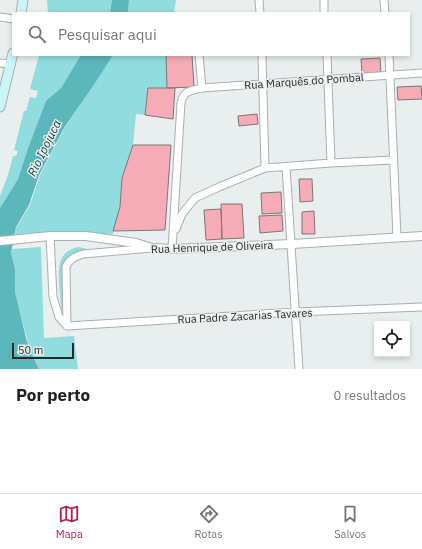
<!DOCTYPE html>
<html lang="pt">
<head>
<meta charset="utf-8">
<style>
  :root { --surface:#fff; --page:#f6f6f6; --text:#222; --muted:#767676; --line:#e0e0e0; --accent:#b1204c }
  body { margin:0; font-family:"IBM Plex Sans",sans-serif; background:var(--page); color:var(--text) }
  .controls { position:absolute; right:12px; bottom:12px; display:grid; overflow:hidden; border-radius:0px; box-shadow:0 2px 6px #0003 }
  .controls button { width:36px; height:36px; display:grid; place-items:center; padding:0; border:0; border-bottom:1px solid var(--line); background:var(--surface); color:var(--text); font:20px sans-serif }
  .scale { position:absolute; left:12px; bottom:10px; width:62px; box-sizing:border-box; padding-left:4px; border:2px solid #262828; border-top:0; font-size:11px; line-height:14px; white-space:nowrap; color:#262828; -webkit-text-stroke:3px #e9eeee; paint-order:stroke }
  .list { margin:0; padding:0; list-style:none }
  h2 { display:flex; justify-content:space-between; align-items:center; height:52px; margin:0; padding:0 16px; font-size:17px }
  h2 small { font-size:13px; font-weight:400; color:var(--muted) }
  .icon { flex:none; width:22px; height:22px; fill:none; stroke:currentColor; stroke-width:2; stroke-linecap:round; stroke-linejoin:round }
  .map { position:relative; flex:none; width:422px; height:369px; overflow:hidden }
  .search { position:absolute; background:var(--surface); box-shadow:0 2px 6px #0003; left:12px; right:12px; top:12px; height:44px; display:flex; align-items:center; gap:10px; box-sizing:border-box; padding:0 14px; border-radius:0px; color:var(--muted); font-size:15px }
  .sheet { height:124px; background:var(--surface) }
  nav { display:flex; justify-content:space-around; align-items:center; box-sizing:border-box; height:56px; border-top:1px solid var(--line); background:var(--surface); font-size:11px; color:var(--muted) }
  nav a { display:grid; justify-items:center; gap:2px }
  nav .on { color:var(--accent) }
  .map>svg:first-child { display:block }
</style>
</head>
<body>
<div class="map">
<svg width="422" height="369" viewBox="0 0 422 369">
  <rect width="100%" height="100%" fill="#e9eeee"/>
  <!-- green -->
  <path fill="#90dcdf" d="M47,0h65l-2,13h-62z
    M129,0h47l-2,13h-46z
    M39,55h42l-20,33 -15,14 -19,49 -9,28 -18,29v-12l8,-21 5,-19h3l2,-5 -4,-1 10,-39h2l4,-14 6,1 2,-7 -8,-2z
    M113,55h53l1,33h-19l-3,27 -9,-1 -3,31 -11,33 -2,29 -7,27 -9,1 -38,-4 -51,4 1,-7 14,-23 10,-30 24,-46z
    M41,247l3,91 30,-2 4,33h-39l-8,-16 -13,-47 -3,-14v-23l-4,-16 1,-4z
    M78,247l30,6 -25,1 -15,7 -1,52 -6,-5c0,-12 -5,-37 0,-48 3,-8 10,-11 17,-13z"/>
  <!-- water -->
  <path fill="#5cb7bb" d="M112,0h17l-1,13h-18z
    M81,55h32l-18,28 -31,45 -25,47 -10,30 -13,22 -5,26 4,16v23l11,46 5,15 8,16h-39v-161l18,-29 9,-28 19,-50 15,-13z"/>
  <!-- building -->
  <path fill="#f5acb6" stroke="#7c7778" d="M166,55h26l2,32 -27,1z
    M380,58l1,15 -19,1 -1,-15z
    M421,86l1,13 -24,1 -1,-13z
    M148,88h27l-2,31 -28,-4z
    M257,114l1,10 -19,2 -1,-10z
    M133,145h38l-6,85 -52,1 7,-24 2,-29z
    M299,179h13l1,22 -13,1z
    M281,192l1,21 -20,1 -1,-21z
    M221,204h21l2,34 -22,1z
    M221,209l1,30 -16,1 -2,-30z
    M314,211l1,23h-13v-22z
    M282,215l1,16 -23,2 -1,-17z"/>
  <g fill="none" stroke-linecap="round" stroke-linejoin="round">
    <defs>
      <path id="minor" d="M259,0l1,13
        M324,0v13
        M384,0l1,13
        M0,17l13,2
        M199,55l3,33
        M262,55l3,113
        M327,55l4,108
        M389,55l8,182
        M0,63l11,1
        M286,167l13,202
        M176,229l6,-15 13,-16 24,-11 46,-19 66,-5 62,-3
        M50,236l3,61 6,20 8,9
        M172,249l9,-146c3,-13 9,-12 21,-15l220,-15
        M67,326l229,-14 126,-5
        M67,326l-1,-59c3,-8 9,-10 17,-13l68,-6"/>
      <path id="tertiary" d="M0,241l50,-5h36l50,7 16,5 20,1 120,-5 130,-8"/>
      <path id="secondary" d="M21,13l2,-13
        M0,107l13,-54"/>
    </defs>
    <!-- minor casing -->
    <use href="#minor" stroke="#aaafaf" stroke-width="9"/>
    <!-- tertiary casing -->
    <use href="#tertiary" stroke="#aaafaf" stroke-width="10"/>
    <!-- secondary casing -->
    <use href="#secondary" stroke="#aaafaf" stroke-width="11"/>
    <!-- minor -->
    <use href="#minor" stroke="#fff" stroke-width="7"/>
    <!-- tertiary -->
    <use href="#tertiary" stroke="#fff" stroke-width="8"/>
    <!-- secondary -->
    <use href="#secondary" stroke="#ccf5f7" stroke-width="9"/>
  </g>
  <g text-anchor="middle" dominant-baseline="central" stroke-width="3" stroke-linejoin="round" paint-order="stroke">
    <!-- street labels -->
    <g font-size="11" fill="#262828" stroke="#e9eeee">
      <text transform="translate(304 81) rotate(-4)">Rua Marquês do Pombal</text>
      <text transform="translate(212 247) rotate(-2)">Rua Henrique de Oliveira</text>
      <text transform="translate(245 316) rotate(-3)">Rua Padre Zacarias Tavares</text>
    </g>
    <!-- water labels -->
    <g font-size="12" font-style="italic" fill="#184244" stroke="#e9eeee">
      <text transform="translate(44 148) rotate(-64)">Rio Ipojuca</text>
    </g>
  </g>
</svg>
<div class="controls">
<button><svg class="icon" aria-label="locate" viewBox="0 0 24 24"><circle cx="12" cy="12" r="6"/><path d="M12 2v4M12 18v4M2 12h4M18 12h4"/></svg></button>
</div>
<div class="scale">50 m</div>
<div class="search"><svg class="icon" aria-label="search" viewBox="0 0 24 24"><circle cx="10" cy="10" r="6"/><path d="M15 15l6 6"/></svg>Pesquisar aqui</div>
</div>
<section class="sheet">
<h2>Por perto<small>0 resultados</small></h2>
<ul class="list">
</ul>
</section>
<nav>
<a class="on"><svg class="icon" aria-label="map" viewBox="0 0 24 24"><path d="M3 6l6-2 6 2 6-2v14l-6 2-6-2-6 2zM9 4v14M15 6v14"/></svg>Mapa</a>
<a><svg class="icon" aria-label="directions" viewBox="0 0 24 24"><path d="M12 3l9 9-9 9-9-9zM9 14v-3h6M13 9l2 2-2 2"/></svg>Rotas</a>
<a><svg class="icon" aria-label="saved" viewBox="0 0 24 24"><path d="M7 4h10v16l-5-4-5 4z"/></svg>Salvos</a>
</nav>
</body>
</html>
